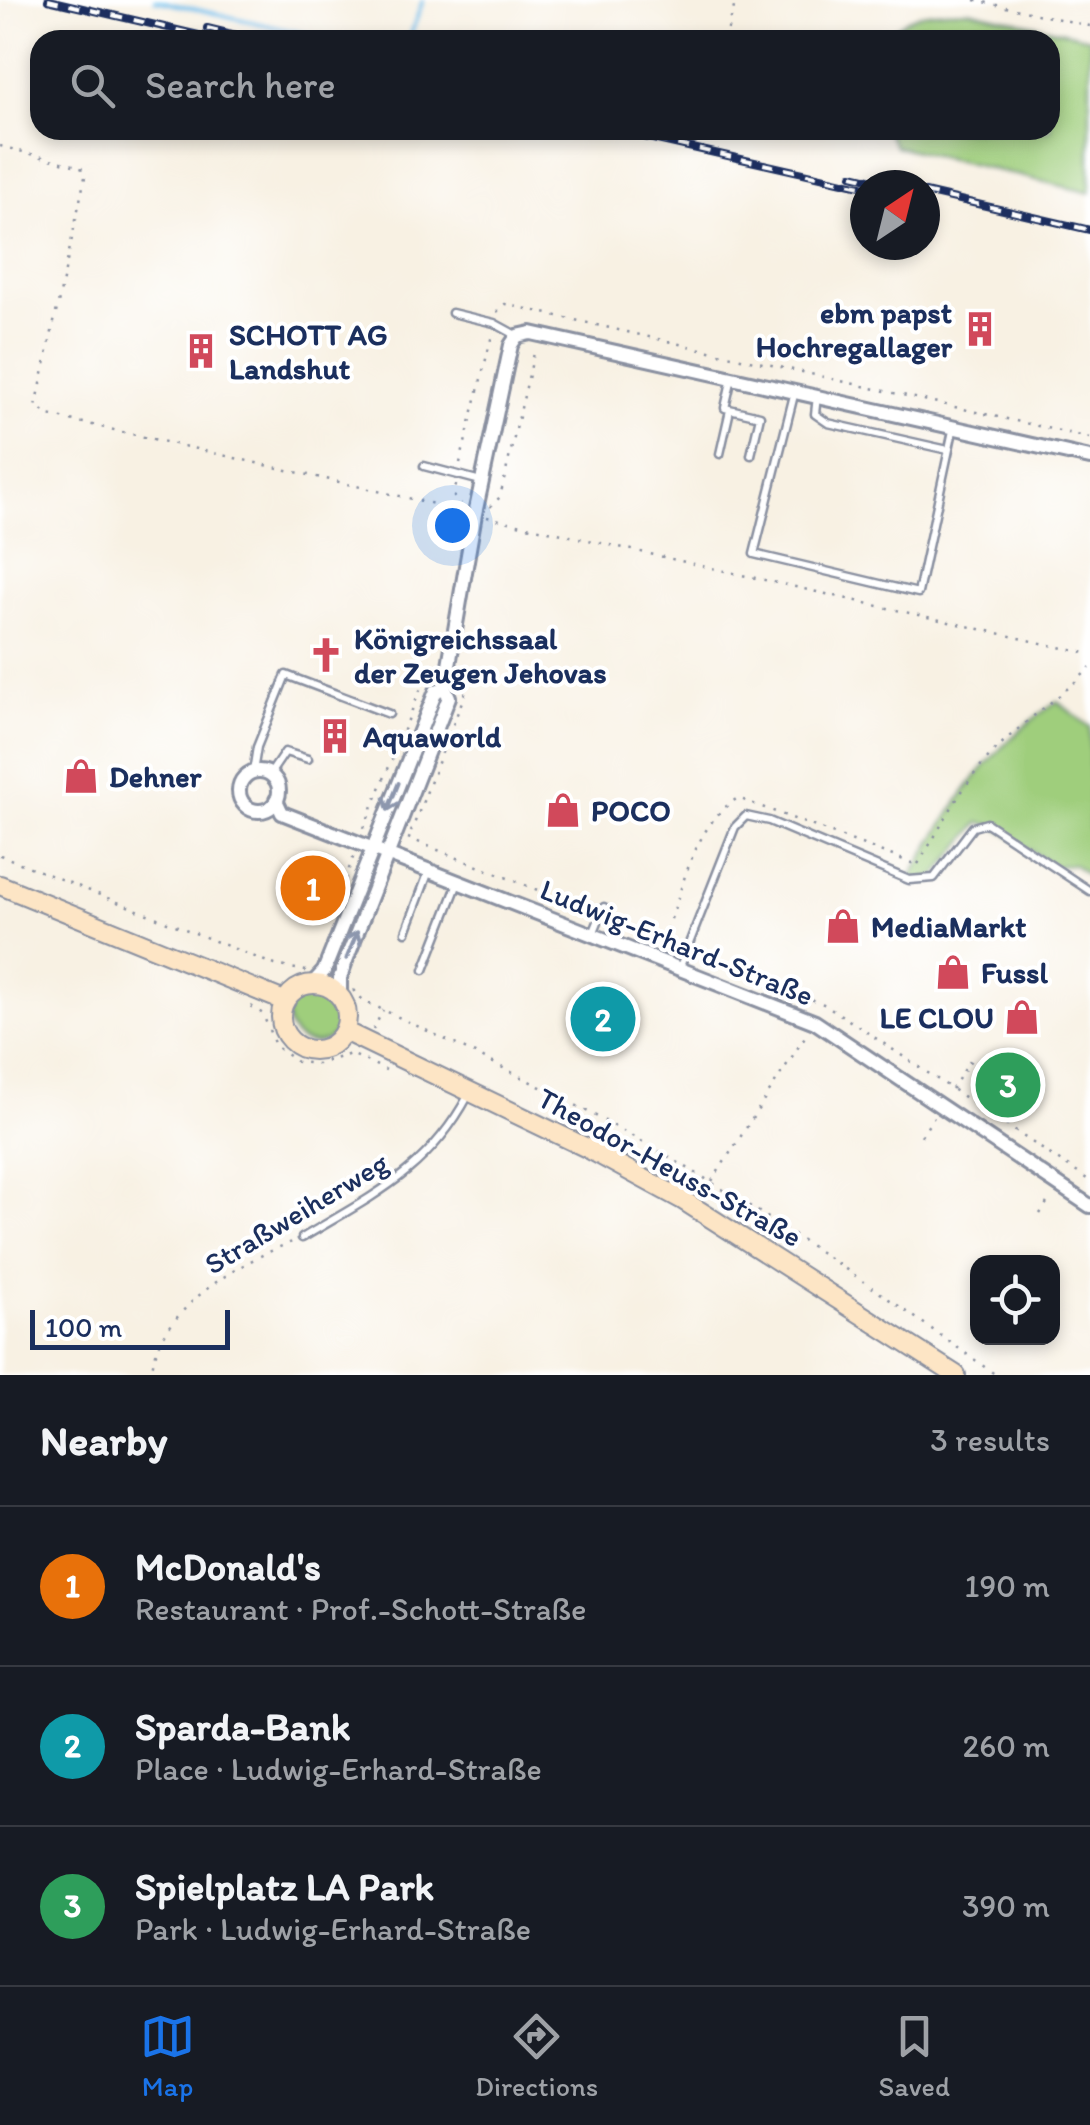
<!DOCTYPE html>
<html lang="en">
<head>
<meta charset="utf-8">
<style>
  :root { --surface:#171b24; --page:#20242c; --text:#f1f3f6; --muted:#9ea1a6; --line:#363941; --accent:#1a73e8 }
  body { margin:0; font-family:Itim,sans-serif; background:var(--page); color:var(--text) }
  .controls { position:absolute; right:30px; bottom:30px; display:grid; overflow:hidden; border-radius:20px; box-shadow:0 5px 15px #0003 }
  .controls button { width:90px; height:90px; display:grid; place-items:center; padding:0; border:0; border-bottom:2px solid var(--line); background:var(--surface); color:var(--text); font:50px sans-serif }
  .compass { position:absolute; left:850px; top:170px; width:90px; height:90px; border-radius:50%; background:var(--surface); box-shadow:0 5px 15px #0003; rotate:35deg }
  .scale { position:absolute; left:30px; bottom:25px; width:200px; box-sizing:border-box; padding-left:10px; border:5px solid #1b2f5e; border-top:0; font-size:28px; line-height:35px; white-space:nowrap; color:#1b2f5e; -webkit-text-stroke:8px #fff; paint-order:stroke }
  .you { position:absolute; left:452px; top:525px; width:35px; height:35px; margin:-25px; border:8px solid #fff; border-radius:50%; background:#1a73e8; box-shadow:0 0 0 15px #1a73e833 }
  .badge { display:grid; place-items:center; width:65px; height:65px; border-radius:50%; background:var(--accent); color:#fff; font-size:32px; font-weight:700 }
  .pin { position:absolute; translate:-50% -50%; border:5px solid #fff; box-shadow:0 2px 10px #0006 }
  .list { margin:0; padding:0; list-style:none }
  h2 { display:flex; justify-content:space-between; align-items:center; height:130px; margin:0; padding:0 40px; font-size:42px }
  h2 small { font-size:32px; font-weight:400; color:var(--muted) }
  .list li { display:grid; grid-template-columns:65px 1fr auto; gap:30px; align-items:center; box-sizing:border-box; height:160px; padding:0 40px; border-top:2px solid var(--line) }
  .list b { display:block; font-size:38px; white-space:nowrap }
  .list p { margin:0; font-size:32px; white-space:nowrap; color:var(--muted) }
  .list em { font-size:32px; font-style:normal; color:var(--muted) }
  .icon { flex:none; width:55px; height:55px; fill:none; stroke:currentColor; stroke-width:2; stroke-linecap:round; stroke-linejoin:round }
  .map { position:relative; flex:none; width:1090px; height:1375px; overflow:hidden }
  .search { position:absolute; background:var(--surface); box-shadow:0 5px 15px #0003; left:30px; right:30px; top:30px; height:110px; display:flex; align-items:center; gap:25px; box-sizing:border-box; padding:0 35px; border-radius:30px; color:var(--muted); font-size:38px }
  .sheet { height:610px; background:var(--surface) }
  nav { display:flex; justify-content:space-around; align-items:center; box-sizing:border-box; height:140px; border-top:2px solid var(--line); background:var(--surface); font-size:28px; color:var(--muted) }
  nav a { display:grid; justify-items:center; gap:5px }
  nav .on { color:var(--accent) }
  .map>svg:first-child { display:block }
</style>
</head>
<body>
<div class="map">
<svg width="1090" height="1375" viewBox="0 0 1090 1375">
  <rect width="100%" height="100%" fill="#fff"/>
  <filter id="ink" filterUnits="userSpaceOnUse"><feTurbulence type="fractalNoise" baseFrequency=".01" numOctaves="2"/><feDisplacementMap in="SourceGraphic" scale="20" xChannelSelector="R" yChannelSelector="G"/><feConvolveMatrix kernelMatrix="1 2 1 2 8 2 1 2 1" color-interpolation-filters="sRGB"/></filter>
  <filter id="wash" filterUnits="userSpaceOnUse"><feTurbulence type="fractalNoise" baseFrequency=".0048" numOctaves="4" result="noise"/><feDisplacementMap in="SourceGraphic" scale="40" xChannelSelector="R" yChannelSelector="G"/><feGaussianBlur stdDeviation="2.25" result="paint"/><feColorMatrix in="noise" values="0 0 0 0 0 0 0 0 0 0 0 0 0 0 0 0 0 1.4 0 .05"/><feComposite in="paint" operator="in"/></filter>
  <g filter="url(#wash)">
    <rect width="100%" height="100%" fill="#f8f1e3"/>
    <!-- green -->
    <path fill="#9fce7c" stroke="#5d7e6d" stroke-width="2.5" d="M969,10l121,28v155l-195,-47 -10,-16h165v-90h-162c14,-31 52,-29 81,-30z
      M1057,701l33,26v150l-18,-13 -17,3 -62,-42 -14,-2 -45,55 -25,2c48,-79 71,-124 148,-179z
      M287 1016a27 27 0 1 1 54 0a27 27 0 1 1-54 0Z"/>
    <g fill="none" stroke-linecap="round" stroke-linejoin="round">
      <!-- stream -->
      <path stroke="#70beea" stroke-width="4" d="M155,0l178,40
        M409,40l14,-40"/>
    </g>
  </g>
  <g filter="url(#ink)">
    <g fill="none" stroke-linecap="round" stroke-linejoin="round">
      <defs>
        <path id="service" d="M452,313l42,10 22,12
          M732,377l-7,31 35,8 -9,39
          M795,391l-41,163 164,39 36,-167
          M817,396l-2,18 13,9 120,27
          M720,454l10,-44
          M424,466l57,15
          M253,772l4,-25 29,-72 103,39
          M270,774l15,-22 23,7
          M406,932l23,-61
          M593,934l11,-27
          M679,969l56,-142 11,-11 23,5 140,59 25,-2 39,-51 14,-4 103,68
          M424,970l34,-87
          M302,1238c70,-42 126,-67 166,-142"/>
        <path id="minor" d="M239 791a20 20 0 1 1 40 0a20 20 0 1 1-40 0Z
          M276,800l6,13 533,209 275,184
          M312,984l12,-13 112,-280 9,-3
          M340,997v-19l7,-20 102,-261 -4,-9 30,-174 36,-169 6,-9 14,-3 559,125"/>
        <path id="secondary" d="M0,885l284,116
          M281 1017a33 33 0 1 1 66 0a33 33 0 1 1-66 0Z
          M344,1031l245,118 92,50 275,176"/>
      </defs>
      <!-- service casing -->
      <use href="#service" stroke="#8a90a0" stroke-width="11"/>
      <!-- minor casing -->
      <use href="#minor" stroke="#8a90a0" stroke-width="18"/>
      <!-- secondary casing -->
      <use href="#secondary" stroke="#8a90a0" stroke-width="22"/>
      <!-- path -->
      <path stroke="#8a90a0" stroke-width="2.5" stroke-dasharray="2.5 8" stroke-linecap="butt" d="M975,0l115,26
        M728,37l13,3
        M725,40l11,-40
        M0,146l81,21 4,10 -49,230 13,8 411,95
        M497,312l8,-8 585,134
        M460,463l32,-128
        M456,485l-2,12 7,7
        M490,507l10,-10 35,-148
        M487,517l603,137
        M364,828l64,-157h7
        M411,832l57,-146 -8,-7
        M408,838l182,73
        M0,855l275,110 31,6
        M918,864c19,-30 36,-64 58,-92 31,-41 78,-68 114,-104
        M338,899l16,-44
        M611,919l67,27
        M664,939c18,-47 29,-115 74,-141l179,67
        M695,953l131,52 264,176
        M353,990l11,11c118,55 238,114 350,183 97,59 190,125 282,191
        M251,1006l12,8 12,32 22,16 20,2 34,-10 35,16
        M373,1030l10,-20
        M952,1089l20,-31
        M921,1136l13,-19
        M712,1181l96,-149
        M1040,1214l10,-16
        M151,1375c7,-66 85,-111 141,-133"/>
      <!-- service -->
      <use href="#service" stroke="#fff" stroke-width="6"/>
      <!-- minor -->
      <use href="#minor" stroke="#fff" stroke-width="12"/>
      <!-- secondary -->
      <use href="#secondary" stroke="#fde5c5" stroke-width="18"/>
      <defs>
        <path id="rail" d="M48,0l172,40
          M207,28l50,12
          M613,130l252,57
          M852,175l42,10
          M925,192l165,38"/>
      </defs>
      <!-- rail casing -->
      <use href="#rail" stroke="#1b2f5e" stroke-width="8"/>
      <!-- rail -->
      <use href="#rail" stroke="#fff" stroke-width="4" stroke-dasharray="11" stroke-linecap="butt"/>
    </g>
    <!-- one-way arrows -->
    <defs><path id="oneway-shaft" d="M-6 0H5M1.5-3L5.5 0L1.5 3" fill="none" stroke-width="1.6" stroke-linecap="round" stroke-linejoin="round" transform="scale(2.5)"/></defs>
    <g stroke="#8d97ae">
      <use href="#oneway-shaft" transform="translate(393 797) rotate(112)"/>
      <use href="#oneway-shaft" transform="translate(352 945) rotate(-68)"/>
    </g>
  </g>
  <!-- icons -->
  <defs>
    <symbol id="building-bare" viewBox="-9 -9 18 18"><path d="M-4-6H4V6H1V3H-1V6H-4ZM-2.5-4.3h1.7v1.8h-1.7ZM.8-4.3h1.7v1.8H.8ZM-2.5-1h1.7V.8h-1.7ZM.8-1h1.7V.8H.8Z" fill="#d1495b" stroke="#fff" stroke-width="2.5" paint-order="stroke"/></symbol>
    <symbol id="church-bare" viewBox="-9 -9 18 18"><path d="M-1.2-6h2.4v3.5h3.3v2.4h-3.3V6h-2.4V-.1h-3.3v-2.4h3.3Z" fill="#d1495b" stroke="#fff" stroke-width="2.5" paint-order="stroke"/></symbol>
    <symbol id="shop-bare" viewBox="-9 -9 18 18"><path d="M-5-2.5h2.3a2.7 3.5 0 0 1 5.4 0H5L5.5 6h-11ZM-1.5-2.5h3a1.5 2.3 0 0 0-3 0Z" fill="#d1495b" stroke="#fff" stroke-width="2.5" paint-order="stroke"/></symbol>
  </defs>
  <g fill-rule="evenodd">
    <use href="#building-bare" x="955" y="304" width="50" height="50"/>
    <use href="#building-bare" x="176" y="326" width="50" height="50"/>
    <use href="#church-bare" x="301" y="630" width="50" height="50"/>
    <use href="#building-bare" x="310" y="711" width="50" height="50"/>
    <use href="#shop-bare" x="56" y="751" width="50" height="50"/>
    <use href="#shop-bare" x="538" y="785" width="50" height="50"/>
    <use href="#shop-bare" x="818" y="901" width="50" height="50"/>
    <use href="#shop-bare" x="928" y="947" width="50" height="50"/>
    <use href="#shop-bare" x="997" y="992" width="50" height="50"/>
  </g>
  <g text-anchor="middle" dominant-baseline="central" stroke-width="8" stroke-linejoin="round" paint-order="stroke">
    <!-- poi labels -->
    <g font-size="30" font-weight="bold" fill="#1b2f5e" stroke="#fff" text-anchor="start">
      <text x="952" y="312" text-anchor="end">ebm papst<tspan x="952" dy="34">Hochregallager</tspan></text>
      <text x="229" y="334">SCHOTT AG<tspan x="229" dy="34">Landshut</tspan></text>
      <text x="354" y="638">Königreichssaal<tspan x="354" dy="34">der Zeugen Jehovas</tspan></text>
      <text x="363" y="736">Aquaworld</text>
      <text x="109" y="776">Dehner</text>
      <text x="591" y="810">POCO</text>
      <text x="871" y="926">MediaMarkt</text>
      <text x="981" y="972">Fussl</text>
      <text x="994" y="1017" text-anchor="end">LE CLOU</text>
    </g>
    <!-- street labels -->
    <g font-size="30" fill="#1b2f5e" stroke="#fff">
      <text transform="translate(677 942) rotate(22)">Ludwig-Erhard-Straße</text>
      <text transform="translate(670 1167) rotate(29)">Theodor-Heuss-Straße</text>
      <text transform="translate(296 1213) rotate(-31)">Straßweiherweg</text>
    </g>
  </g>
</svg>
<div class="controls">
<button><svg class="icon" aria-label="locate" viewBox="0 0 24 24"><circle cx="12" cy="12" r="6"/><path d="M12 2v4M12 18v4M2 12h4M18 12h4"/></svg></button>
</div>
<svg class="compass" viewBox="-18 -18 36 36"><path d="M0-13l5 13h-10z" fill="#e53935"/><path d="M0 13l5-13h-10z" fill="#9ea1a6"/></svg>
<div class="scale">100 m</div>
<div class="you"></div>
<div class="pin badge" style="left:313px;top:888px;background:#e8710a">1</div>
<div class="pin badge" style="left:603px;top:1019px;background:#0f9aa8">2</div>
<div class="pin badge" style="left:1008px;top:1085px;background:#2e9e5b">3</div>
<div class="search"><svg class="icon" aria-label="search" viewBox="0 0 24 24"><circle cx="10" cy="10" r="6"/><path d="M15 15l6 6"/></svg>Search here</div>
</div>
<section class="sheet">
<h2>Nearby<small>3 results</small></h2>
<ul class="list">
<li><span class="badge" style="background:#e8710a">1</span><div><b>McDonald's</b><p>Restaurant · Prof.-Schott-Straße</p></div><em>190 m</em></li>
<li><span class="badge" style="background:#0f9aa8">2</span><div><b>Sparda-Bank</b><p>Place · Ludwig-Erhard-Straße</p></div><em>260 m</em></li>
<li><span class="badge" style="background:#2e9e5b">3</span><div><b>Spielplatz LA Park</b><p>Park · Ludwig-Erhard-Straße</p></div><em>390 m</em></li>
</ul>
</section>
<nav>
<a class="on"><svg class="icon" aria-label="map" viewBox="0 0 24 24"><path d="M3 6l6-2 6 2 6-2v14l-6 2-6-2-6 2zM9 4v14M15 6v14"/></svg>Map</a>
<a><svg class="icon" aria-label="directions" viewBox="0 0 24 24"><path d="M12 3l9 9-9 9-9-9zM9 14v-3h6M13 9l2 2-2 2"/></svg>Directions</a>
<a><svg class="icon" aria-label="saved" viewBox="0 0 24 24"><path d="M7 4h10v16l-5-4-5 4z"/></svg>Saved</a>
</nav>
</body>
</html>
